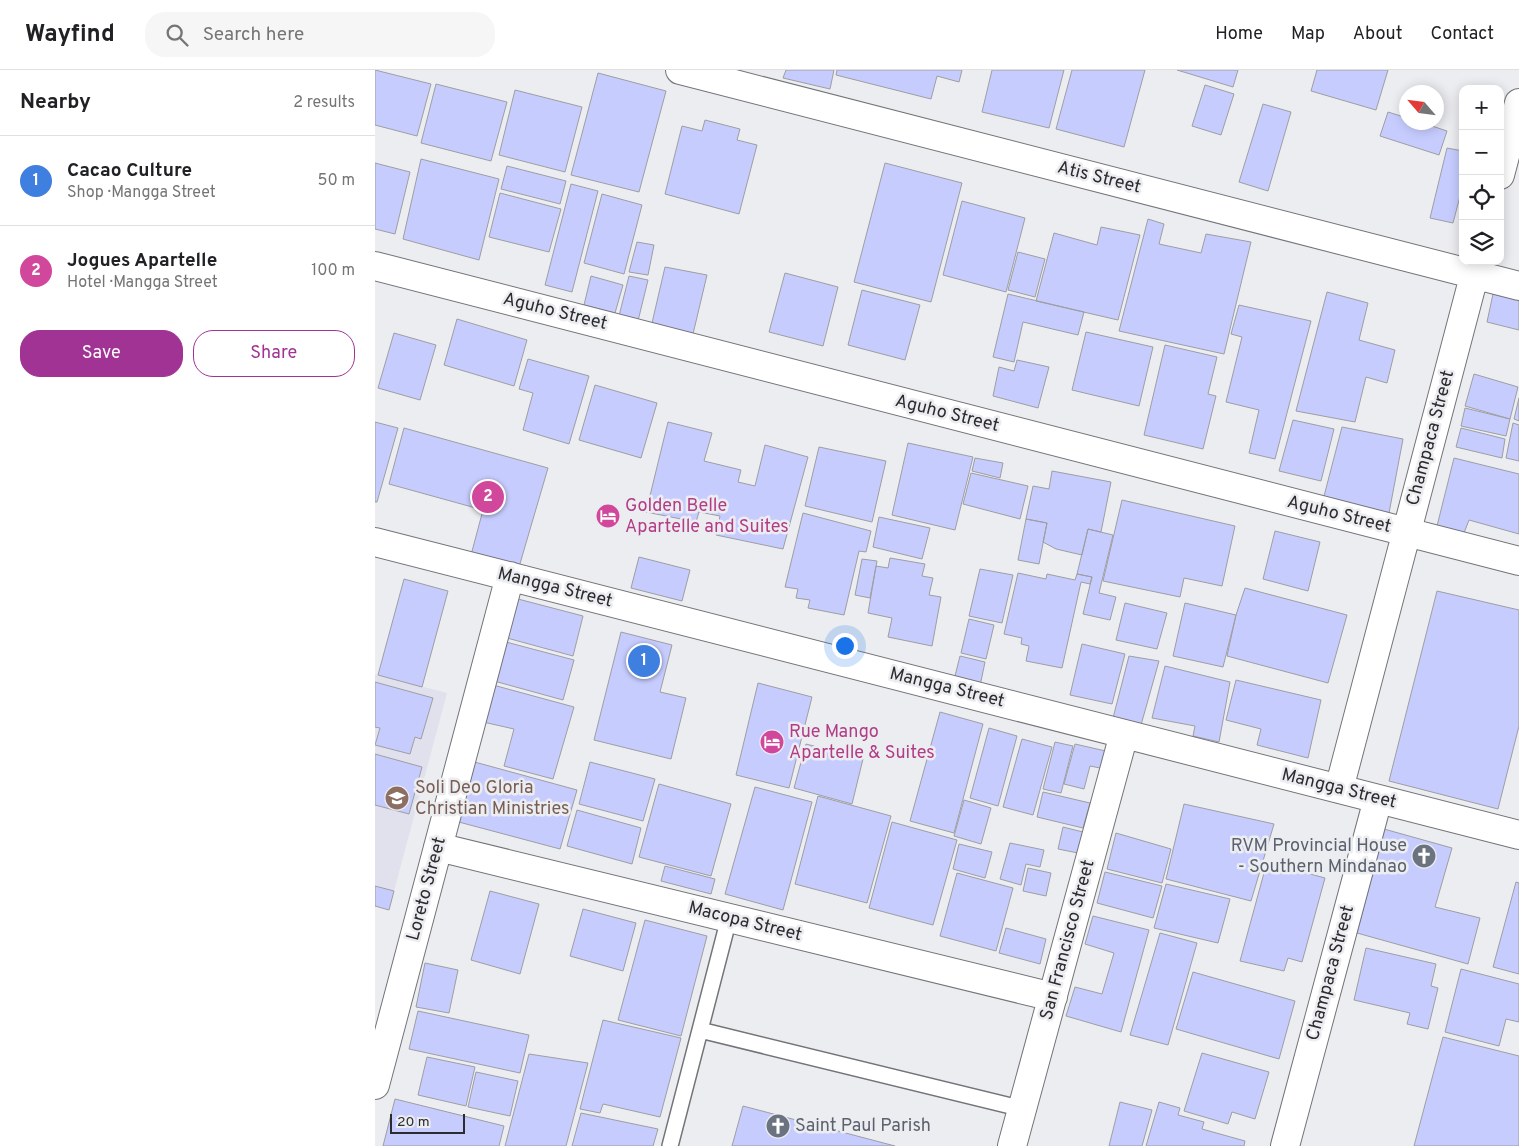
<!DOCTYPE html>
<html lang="en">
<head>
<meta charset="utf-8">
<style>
  :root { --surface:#fff; --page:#f6f6f6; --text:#202124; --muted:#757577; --line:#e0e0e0; --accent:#a03393 }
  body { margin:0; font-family:Overpass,sans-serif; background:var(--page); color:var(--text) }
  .controls { position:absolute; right:15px; top:15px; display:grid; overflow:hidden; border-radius:10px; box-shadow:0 2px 12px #0003 }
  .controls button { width:45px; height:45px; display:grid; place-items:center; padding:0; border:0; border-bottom:1px solid var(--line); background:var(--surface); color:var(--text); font:25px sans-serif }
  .compass { position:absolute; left:1024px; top:15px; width:45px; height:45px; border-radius:50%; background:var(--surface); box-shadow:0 2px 12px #0003; rotate:298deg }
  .scale { position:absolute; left:15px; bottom:12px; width:75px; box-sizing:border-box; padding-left:5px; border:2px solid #2c2c2e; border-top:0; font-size:14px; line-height:18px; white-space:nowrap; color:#2c2c2e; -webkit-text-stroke:4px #ecedf1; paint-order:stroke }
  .you { position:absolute; left:469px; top:575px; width:18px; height:18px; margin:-12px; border:4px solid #fff; border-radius:50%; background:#1a73e8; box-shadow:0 0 0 8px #1a73e833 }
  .badge { display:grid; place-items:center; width:32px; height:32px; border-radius:50%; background:var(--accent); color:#fff; font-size:16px; font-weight:700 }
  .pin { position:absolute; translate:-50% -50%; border:2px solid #fff; box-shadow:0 1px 5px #0006 }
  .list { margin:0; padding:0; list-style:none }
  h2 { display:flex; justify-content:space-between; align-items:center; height:65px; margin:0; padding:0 20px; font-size:21px }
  h2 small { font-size:16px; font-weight:400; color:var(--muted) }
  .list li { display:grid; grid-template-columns:32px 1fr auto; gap:15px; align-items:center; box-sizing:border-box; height:90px; padding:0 20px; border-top:1px solid var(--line) }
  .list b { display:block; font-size:19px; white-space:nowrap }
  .list p { margin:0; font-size:16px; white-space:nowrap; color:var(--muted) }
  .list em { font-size:16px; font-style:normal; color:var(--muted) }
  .actions { display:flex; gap:10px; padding:15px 20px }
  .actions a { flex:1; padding:11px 0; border:1px solid var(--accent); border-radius:20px; text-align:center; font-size:18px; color:var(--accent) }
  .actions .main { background:var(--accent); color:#fff }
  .icon { flex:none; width:28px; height:28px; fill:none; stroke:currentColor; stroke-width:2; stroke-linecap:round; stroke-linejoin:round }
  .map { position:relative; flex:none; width:1144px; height:1076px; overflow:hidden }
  header { display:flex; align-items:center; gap:30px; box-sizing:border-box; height:70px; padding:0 25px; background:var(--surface); border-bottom:1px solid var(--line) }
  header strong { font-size:24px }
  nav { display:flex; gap:28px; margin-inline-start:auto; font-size:18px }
  .search { width:350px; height:45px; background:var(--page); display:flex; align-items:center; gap:12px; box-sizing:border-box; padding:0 18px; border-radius:20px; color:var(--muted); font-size:19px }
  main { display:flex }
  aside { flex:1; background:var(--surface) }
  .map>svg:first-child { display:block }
</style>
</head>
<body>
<header>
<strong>Wayfind</strong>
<div class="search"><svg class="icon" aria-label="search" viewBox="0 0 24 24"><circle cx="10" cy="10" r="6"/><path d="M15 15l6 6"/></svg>Search here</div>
<nav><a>Home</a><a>Map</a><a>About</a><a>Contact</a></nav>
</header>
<main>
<aside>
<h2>Nearby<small>2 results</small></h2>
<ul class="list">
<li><span class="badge" style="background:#3f7fe0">1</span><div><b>Cacao Culture</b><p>Shop · Mangga Street</p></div><em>50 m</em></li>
<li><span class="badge" style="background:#d1479c">2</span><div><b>Jogues Apartelle</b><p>Hotel · Mangga Street</p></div><em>100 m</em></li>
</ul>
<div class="actions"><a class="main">Save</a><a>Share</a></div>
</aside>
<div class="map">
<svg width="1144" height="1076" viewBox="0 0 1144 1076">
  <rect width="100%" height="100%" fill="#ecedf1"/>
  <!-- built -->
  <path fill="#e0e1ed" d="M0,604l72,19 -57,213 -15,-4z"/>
  <!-- building -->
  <path fill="#c6ccfe" stroke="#9e9ea2" d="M0,0l56,14 -14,52 -42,-11z
    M411,0h48l-4,19 -47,-11z
    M462,0h125l-3,12 -22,-6 -6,23 -95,-24z
    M617,0h72l-15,58 -67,-16z
    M697,0h73l-21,77 -68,-18z
    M802,0h61l-5,17z
    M942,0h71l-12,40 -65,-19z
    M223,3l68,18 -27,101 -68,-17z
    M61,14l71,18 -16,59 -70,-18z
    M830,15l29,9 -13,41 -29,-9z
    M140,20l67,17 -17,65 -66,-17z
    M888,34l28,8 -23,79 -29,-9z
    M1013,42l19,6v4h13l27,9 -8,24 -59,-19z
    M330,50l35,9 -3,11 20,5 -18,69 -74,-20 17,-68 20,5z
    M1072,78l16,3v34l-10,38 -23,-5z
    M46,89l78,20 -20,81 -76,-21z
    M0,93l35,9 -15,62 -20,-5z
    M510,93l77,20 -31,119 -77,-20z
    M132,96l59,15 -6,23 -59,-15z
    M196,114l27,7 -26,101 -27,-7z
    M125,123l61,16 -12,43 -60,-15z
    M227,124l40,11 -18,69 -40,-11z
    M587,131l63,17 -19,74 -63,-17z
    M773,149l16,5 -5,20 42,9 5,-19 45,8 -27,112 -105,-23z
    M726,157l39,8 -22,85 -82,-19 18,-68 43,12z
    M262,172l17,3 -6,30 -19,-3z
    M643,182l27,7 -10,38 -27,-7z
    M290,197l42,8 -14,59 -41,-11z
    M410,203l53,14 -15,59 -54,-14z
    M216,206l32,9 -8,28 -31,-8z
    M254,206l19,4 -11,45 -19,-5z
    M487,220l58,15 -15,55 -57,-15z
    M952,222l41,11 -9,37 36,10 -8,33 -21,-6 -11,45 -59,-11z
    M633,224l76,18 -6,23 -55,-13 -9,40 -21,-5z
    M1118,224l26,6v30l-32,-8z
    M864,235l72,16 -36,138 -26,-6 10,-43 -33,-8 16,-65 -11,-3z
    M82,249l70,21 -13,46 -70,-21z
    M711,262l67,15 -14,59 -67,-16z
    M19,263l42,12 -16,55 -42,-12z
    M790,275l52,12 -9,37 8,2 -13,53 -59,-14z
    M153,289l61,17 -20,68 -46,-14 10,-37 -14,-4z
    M642,290l32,7 -11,41 -45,-12 6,-29 15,4z
    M1099,304l44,13 -8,32 -45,-13z
    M220,315l62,18 -16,55 -62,-18z
    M1144,328v23l-5,-2z
    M1090,338l45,11 -4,17 -45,-10z
    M918,350l41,9 -13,52 -42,-10z
    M0,352l23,6 -21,74h-2z
    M293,352l44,11 -8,28 37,9 -3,12 17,4 10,-41 43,12 -25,92 -67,-14 4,-19 -21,-4 -3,10 -50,-10z
    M1138,353l6,2v36l-13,-3z
    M967,357l61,12 -14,74 -66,-13z
    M29,358l144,40 -29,99 -48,-12 12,-45 -94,-26z
    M1086,358l44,11 -3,19 -46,-11z
    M533,373l65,14 -18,73 -63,-15z
    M444,377l67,14 -14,61 -67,-16z
    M600,388l28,5 -3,15 -28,-7z
    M1079,388l65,16v60l-50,-14 -5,13 -27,-7z
    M677,401l59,11 -10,50 -13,-3 -6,26 -26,-6 -13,-7 4,-19 -21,-4 7,-33 16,3z
    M596,403l57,13 -8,33 -57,-15z
    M747,430l113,26 -13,60 -38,-8 -4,19 -77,-16z
    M428,443l68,18 -5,21 -7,-1 -15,64 -36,-7 2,-8 -14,-2 2,-9 -13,-2z
    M504,447l51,11 -8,31 -49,-12z
    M651,449l21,4 -8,41 -21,-4z
    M713,459l25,6 -14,58 17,4 -6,23 -27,-6 9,-37 -15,-3z
    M900,461l45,11 -12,49 -45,-12z
    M264,487l51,13 -8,31 -51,-13z
    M515,488l35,6 -3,12 11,2 -4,17 12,2 -9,49 -44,-9 4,-19 -24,-5 8,-47 12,2z
    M487,489l15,2 -7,37 -15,-3z
    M605,499l33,6 -11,48 -33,-7z
    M643,503l28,6 1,-5 28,6 2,-6 15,3 -2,7 -9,-2 -19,86 -36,-7 3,-15 -8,-2 1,-6 -18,-4z
    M29,509l44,12 -26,96 -44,-12z
    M870,518l102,27 -19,68 -101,-27 9,-41z
    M1062,521l82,19v116l-21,83 -109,-28z
    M143,529l65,17 -10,40 -66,-18z
    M750,533l42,10 -10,36 -41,-9z
    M810,533l51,12 -13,52 -50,-11z
    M594,549l25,6 -8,34 -25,-6z
    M246,562l51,13 -12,47 26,6 -15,61 -77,-19z
    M131,572l68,18 -11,40 -69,-19z
    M707,574l43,10 -13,50 -42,-9z
    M585,586l25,6 -5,24 -26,-6z
    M754,586l30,5 -18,64 -28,-7z
    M790,596l65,16 -11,60 -26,-6 2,-10 -43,-8z
    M861,610l85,20 -13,58 -51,-13 4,-16 -35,-9z
    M0,612l58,16 -12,41 -6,-2 -5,17 -35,-9 5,-17 -5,-1z
    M383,613l54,14 -23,91 -53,-13z
    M118,615l81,22 -21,72 -49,-13 10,-37 -31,-7z
    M565,642l43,12 -29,109 -44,-12z
    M614,658l28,8 -19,70 -28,-8z
    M647,669l30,8 -19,68 -30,-8z
    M680,672l18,4 -12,47 -18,-4z
    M431,674l57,15 -11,45 -58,-16z
    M700,674l35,8 -5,17 -15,-3 -6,23 -20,-5z
    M0,684l47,13 -13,47 -34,-9z
    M96,691l106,29 -17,59 -105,-28z
    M215,692l65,17 -12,42 -64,-17z
    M284,714l72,20 -20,72 -72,-19z
    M380,717l57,15 -29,108 -58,-16z
    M668,722l47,11 -7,25 -46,-11z
    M443,726l73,20 -24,87 -72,-19z
    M589,730l27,8 -10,36 -27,-8z
    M809,734l90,20 -23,77 -85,-22z
    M202,740l64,18 -9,36 -65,-18z
    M517,752l65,18 -24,85 -64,-17z
    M688,757l20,5 -5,21 -20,-4z
    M1009,759l68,19 -17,59 45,11 -12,46 -111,-31z
    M741,763l55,16 -9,34 -55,-14z
    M635,773l34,7 -4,17 -14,-3 -5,21 -21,-6z
    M584,774l33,8 -7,26 -32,-9z
    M892,792l58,16 -23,84 -14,-4 -4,13 -44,-10z
    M290,796l50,13 -4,15 -50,-13z
    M653,798l23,5 -5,23 -23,-5z
    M730,802l57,14 -9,32 -56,-15z
    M582,803l56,15 -17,63 -56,-15z
    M1141,812l3,1v91l-26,-7z
    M791,814l64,15 -12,44 -64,-15z
    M0,816l19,5 -5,19 -14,-4z
    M115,821l49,13 -19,70 -49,-14z
    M208,839l53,14 -13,48 -53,-15z
    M718,846l56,14 -28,102 -55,-16 9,-29 27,7 12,-41 -29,-9z
    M270,850l62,16 -26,100 -63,-16z
    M631,858l40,11 -6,25 -41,-11z
    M785,863l37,10 -29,102 -38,-10z
    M991,878l70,16 -5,22 7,2 -10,41 -21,-5 3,-11 -56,-13z
    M50,893l33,7 -9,43 -33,-6z
    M1086,899l58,15v38l-13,-3 -7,27 -54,-14z
    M818,902l102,29 -16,58 -103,-30z
    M43,941l111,24 -9,38 -111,-24z
    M228,950l78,18 -21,79 -57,-13 -3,9 -20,-4z
    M1068,967l76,19v90h-105z
    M827,983l67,19 -14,47 -23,-7 -4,12 -44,-13z
    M154,984l59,9 -22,83h-61z
    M52,987l48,10 -9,39 -48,-11z
    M101,1002l42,9 -8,35 -42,-9z
    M20,1029l109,27 -5,20h-116z
    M745,1032l32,8 -10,36h-33z
    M784,1032l21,6 -2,7 26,7 -2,7 43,12 -1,5h-98z
    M368,1036l152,40h-163z
    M206,1043l77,16 -5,17h-81z"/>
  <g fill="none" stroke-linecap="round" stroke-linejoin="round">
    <defs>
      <path id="service" d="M325,960l323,79
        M295,1076l59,-228"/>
      <path id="minor" d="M305,0l839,216
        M1125,105l19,-72
        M0,196l1144,295
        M0,472l1144,293
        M964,719l139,-528
        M63,777l615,150
        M0,1015l135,-509
        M637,1076l112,-412
        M910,1076l93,-347"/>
    </defs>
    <!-- service casing -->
    <use href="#service" stroke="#737478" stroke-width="18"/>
    <!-- minor casing -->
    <use href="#minor" stroke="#737478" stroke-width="30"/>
    <!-- service -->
    <use href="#service" stroke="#fff" stroke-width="15"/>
    <!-- minor -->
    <use href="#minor" stroke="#fff" stroke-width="28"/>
  </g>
  <!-- icons -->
  <defs>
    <symbol id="hotel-disc" viewBox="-11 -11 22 22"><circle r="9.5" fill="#d1479c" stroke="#ecedf1"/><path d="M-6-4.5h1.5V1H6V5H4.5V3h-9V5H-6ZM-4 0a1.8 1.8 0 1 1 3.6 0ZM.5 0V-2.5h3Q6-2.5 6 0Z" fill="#fff"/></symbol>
    <symbol id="school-disc" viewBox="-11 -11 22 22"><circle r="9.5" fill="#8d6e63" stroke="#ecedf1"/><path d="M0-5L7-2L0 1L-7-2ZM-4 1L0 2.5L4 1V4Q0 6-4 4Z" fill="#fff"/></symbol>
    <symbol id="church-disc" viewBox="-11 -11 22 22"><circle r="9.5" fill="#6b7280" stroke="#ecedf1"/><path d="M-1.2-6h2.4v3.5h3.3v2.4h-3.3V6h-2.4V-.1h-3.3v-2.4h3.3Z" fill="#fff"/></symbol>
  </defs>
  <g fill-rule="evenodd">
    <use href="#hotel-disc" x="219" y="432" width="28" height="28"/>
    <use href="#hotel-disc" x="383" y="658" width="28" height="28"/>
    <use href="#school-disc" x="8" y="714" width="28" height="28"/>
    <use href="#church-disc" x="1035" y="772" width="28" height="28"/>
    <use href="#church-disc" x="389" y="1042" width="28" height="28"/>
  </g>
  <g text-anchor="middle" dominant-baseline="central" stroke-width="5" stroke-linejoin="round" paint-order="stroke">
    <!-- street labels -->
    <g font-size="18" fill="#2c2c2e" stroke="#ecedf1">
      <text transform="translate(724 108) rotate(14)">Atis Street</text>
      <text transform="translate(180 242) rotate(14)">Aguho Street</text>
      <text transform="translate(572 344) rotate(14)">Aguho Street</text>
      <text transform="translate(1056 368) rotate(-75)">Champaca Street</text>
      <text transform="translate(964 445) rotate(14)">Aguho Street</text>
      <text transform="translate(180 518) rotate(14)">Mangga Street</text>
      <text transform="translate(572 618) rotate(14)">Mangga Street</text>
      <text transform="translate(964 719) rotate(14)">Mangga Street</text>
      <text transform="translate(52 819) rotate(-75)">Loreto Street</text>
      <text transform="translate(370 852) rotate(14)">Macopa Street</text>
      <text transform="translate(693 870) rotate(-75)">San Francisco Street</text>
      <text transform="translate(956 903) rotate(-75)">Champaca Street</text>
    </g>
    <!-- hotel labels -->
    <g font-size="18" fill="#b23c85" stroke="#ecedf1" text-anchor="start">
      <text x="250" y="436">Golden Belle<tspan x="250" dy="21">Apartelle and Suites</tspan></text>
      <text x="414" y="662">Rue Mango<tspan x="414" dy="21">Apartelle &amp; Suites</tspan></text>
    </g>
    <!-- education labels -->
    <g font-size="18" fill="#785e54" stroke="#ecedf1" text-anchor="start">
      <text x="40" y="718">Soli Deo Gloria<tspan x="40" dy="21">Christian Ministries</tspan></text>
    </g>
    <!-- worship labels -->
    <g font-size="18" fill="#5b616d" stroke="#ecedf1" text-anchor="end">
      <text x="1032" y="776">RVM Provincial House<tspan x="1032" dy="21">- Southern Mindanao</tspan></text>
      <text x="420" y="1056" text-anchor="start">Saint Paul Parish</text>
    </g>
  </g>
</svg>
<div class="controls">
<button>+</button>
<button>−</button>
<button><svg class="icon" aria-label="locate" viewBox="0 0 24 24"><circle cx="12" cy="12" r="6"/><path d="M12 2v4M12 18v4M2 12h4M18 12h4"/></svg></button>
<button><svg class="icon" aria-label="layers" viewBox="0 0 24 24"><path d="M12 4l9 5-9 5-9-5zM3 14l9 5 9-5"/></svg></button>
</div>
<svg class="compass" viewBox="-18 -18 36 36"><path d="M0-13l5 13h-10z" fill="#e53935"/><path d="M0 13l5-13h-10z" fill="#757577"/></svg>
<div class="scale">20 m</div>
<div class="you"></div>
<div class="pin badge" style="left:269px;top:591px;background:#3f7fe0">1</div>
<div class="pin badge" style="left:113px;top:427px;background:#d1479c">2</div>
</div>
</main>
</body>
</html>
